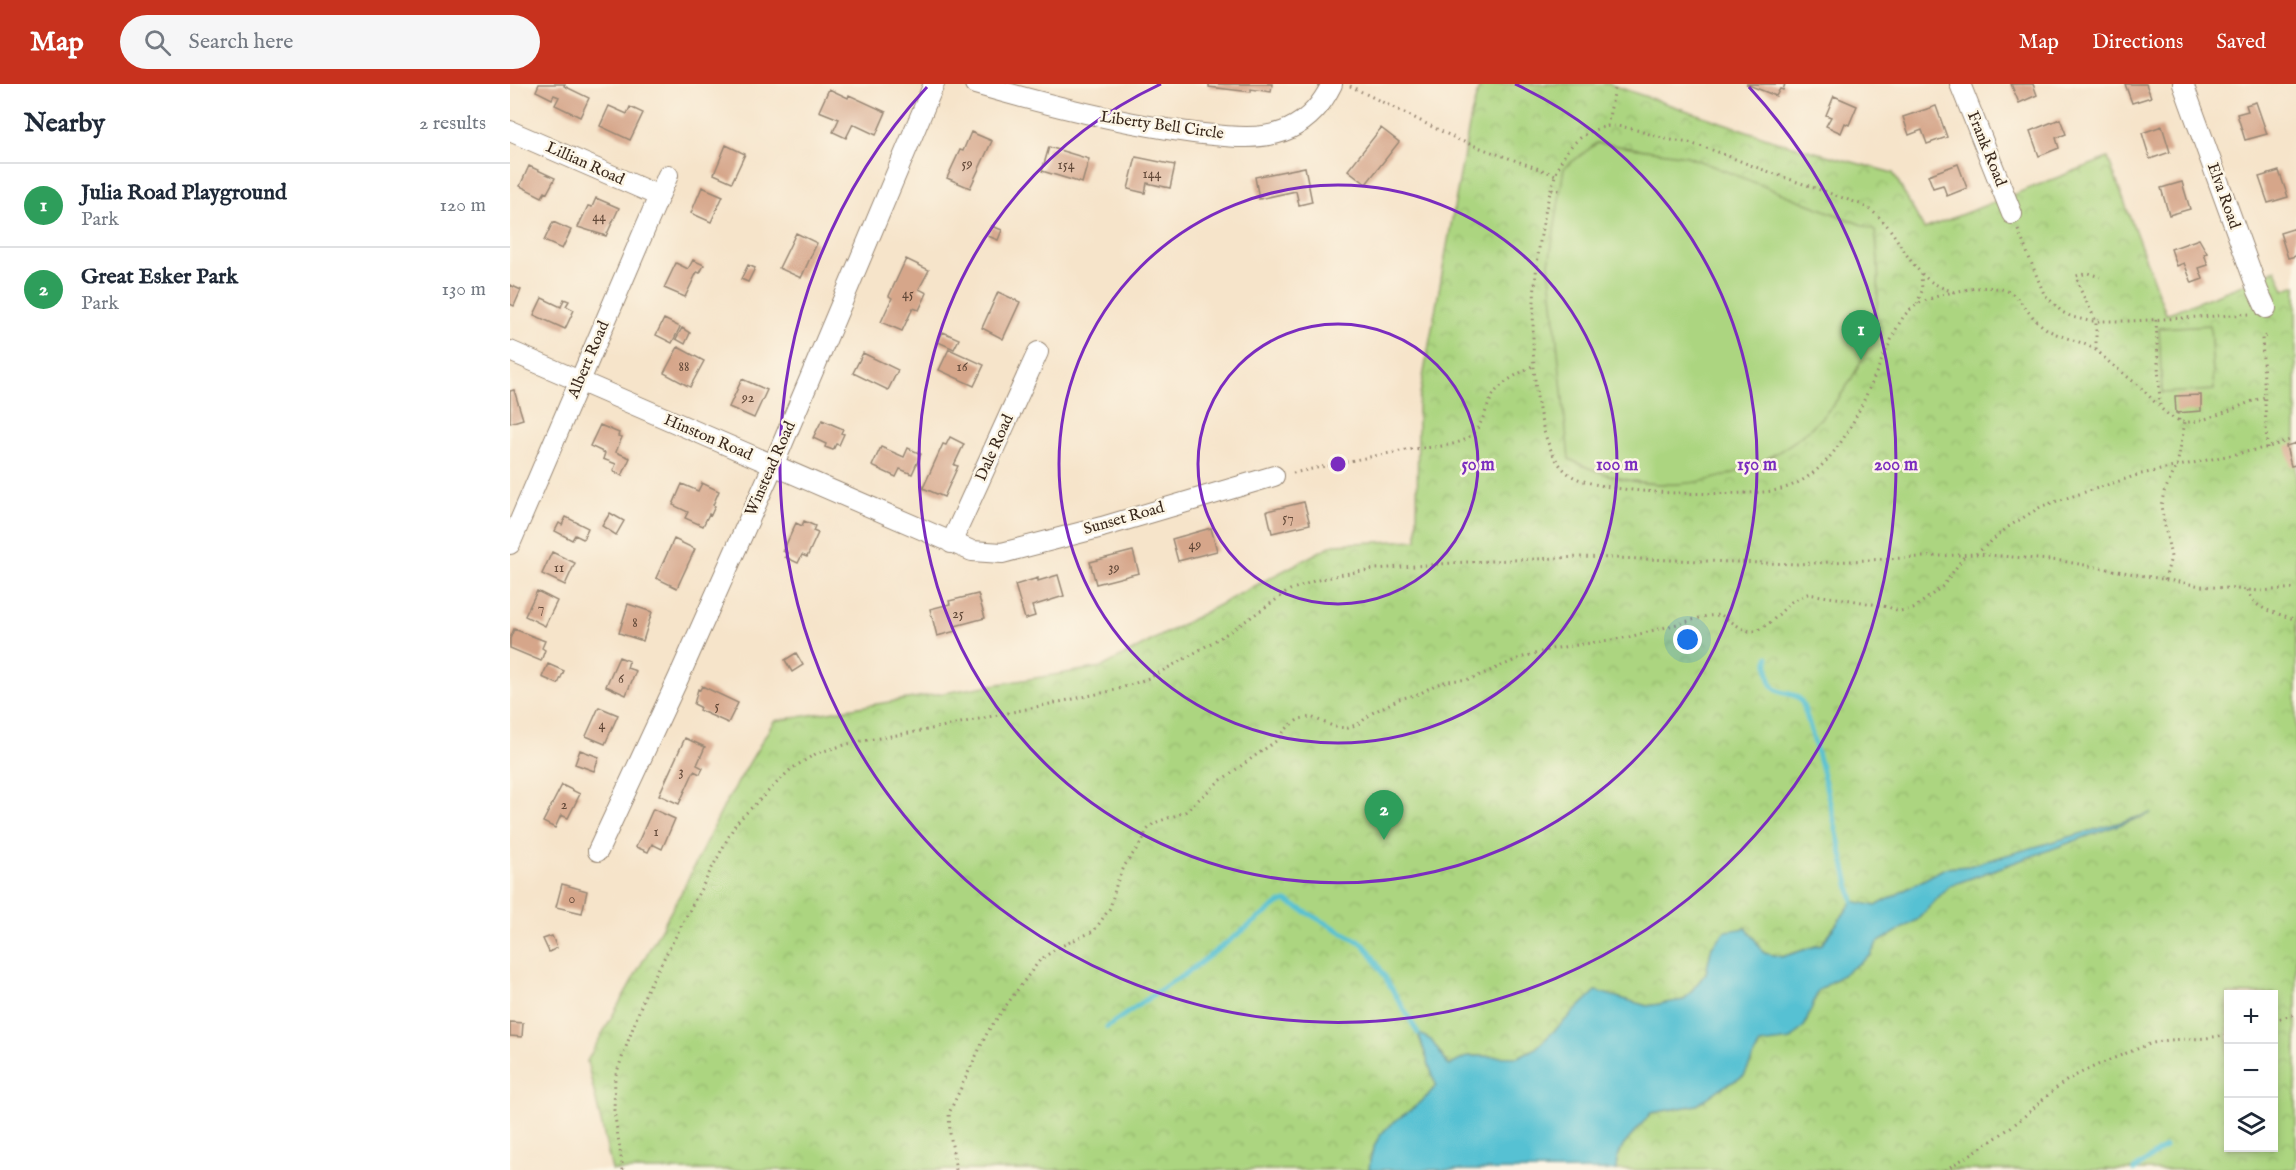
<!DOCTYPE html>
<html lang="en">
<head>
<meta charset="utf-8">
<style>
  :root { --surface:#fff; --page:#f6f6f7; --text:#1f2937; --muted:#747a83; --line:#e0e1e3; --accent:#c8321e }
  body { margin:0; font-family:"IM FELL English",serif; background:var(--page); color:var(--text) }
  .controls { position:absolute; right:18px; bottom:18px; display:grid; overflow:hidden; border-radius:0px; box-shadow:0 3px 9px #0003 }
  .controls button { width:54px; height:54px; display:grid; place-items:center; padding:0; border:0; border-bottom:2px solid var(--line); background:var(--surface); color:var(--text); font:30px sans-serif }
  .you { position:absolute; left:1178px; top:556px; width:21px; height:21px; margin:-15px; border:4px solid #fff; border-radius:50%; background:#1a73e8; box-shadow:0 0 0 9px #1a73e833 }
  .badge { display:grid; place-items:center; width:39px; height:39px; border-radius:50%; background:var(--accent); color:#fff; font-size:20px; font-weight:700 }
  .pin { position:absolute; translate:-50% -50px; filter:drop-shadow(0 2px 3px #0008) }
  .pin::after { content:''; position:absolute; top:32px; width:21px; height:18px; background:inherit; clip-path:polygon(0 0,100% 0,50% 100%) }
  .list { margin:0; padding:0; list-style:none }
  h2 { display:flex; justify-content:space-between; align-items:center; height:78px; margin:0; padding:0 24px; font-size:26px }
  h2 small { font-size:20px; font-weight:400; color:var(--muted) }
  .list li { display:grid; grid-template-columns:39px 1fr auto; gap:18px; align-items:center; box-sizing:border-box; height:84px; padding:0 24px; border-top:2px solid var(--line) }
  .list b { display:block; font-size:22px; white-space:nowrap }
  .list p { margin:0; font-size:20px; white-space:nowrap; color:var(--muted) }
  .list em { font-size:20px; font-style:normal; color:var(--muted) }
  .icon { flex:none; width:33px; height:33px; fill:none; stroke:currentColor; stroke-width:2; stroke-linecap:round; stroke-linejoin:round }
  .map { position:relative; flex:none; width:1786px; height:1086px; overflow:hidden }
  header { display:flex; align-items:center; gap:36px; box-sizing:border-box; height:84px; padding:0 30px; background:var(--accent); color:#fff }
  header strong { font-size:28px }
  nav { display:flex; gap:33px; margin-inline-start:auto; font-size:21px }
  .search { width:420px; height:54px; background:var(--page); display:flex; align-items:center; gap:15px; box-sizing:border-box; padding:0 21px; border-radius:33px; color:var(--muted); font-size:22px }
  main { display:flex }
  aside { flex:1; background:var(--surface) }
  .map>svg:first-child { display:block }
</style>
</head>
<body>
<header>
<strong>Map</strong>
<div class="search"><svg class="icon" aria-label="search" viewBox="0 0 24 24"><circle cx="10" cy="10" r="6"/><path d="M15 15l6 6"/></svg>Search here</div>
<nav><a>Map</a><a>Directions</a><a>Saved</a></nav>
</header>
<main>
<aside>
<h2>Nearby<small>2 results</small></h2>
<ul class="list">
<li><span class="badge" style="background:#2e9e5b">1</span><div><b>Julia Road Playground</b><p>Park</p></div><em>120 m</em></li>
<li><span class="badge" style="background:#2e9e5b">2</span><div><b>Great Esker Park</b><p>Park</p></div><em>130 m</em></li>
</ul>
</aside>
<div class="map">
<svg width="1786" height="1086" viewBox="0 0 1786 1086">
  <defs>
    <pattern id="park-crowns" width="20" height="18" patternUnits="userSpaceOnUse" patternTransform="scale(1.5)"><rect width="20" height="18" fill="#acd580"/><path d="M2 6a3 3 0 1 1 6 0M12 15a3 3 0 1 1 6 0" fill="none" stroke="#95b76e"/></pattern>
  </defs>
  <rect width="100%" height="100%" fill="#fcf5e5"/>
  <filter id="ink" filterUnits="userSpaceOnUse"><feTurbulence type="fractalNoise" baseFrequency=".0167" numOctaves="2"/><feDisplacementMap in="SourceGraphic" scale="12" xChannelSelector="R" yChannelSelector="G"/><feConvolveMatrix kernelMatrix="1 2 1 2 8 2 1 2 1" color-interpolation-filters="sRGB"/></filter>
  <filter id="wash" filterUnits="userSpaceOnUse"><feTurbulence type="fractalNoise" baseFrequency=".008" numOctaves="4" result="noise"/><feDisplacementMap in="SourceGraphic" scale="24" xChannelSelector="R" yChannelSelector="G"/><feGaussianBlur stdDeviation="1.35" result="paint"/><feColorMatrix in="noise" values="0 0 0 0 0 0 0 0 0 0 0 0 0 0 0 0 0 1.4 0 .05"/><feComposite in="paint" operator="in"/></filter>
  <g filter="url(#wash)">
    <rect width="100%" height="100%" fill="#f6e4ca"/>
    <!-- park -->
    <path fill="url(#park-crowns)" stroke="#74804f" stroke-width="1.5" fill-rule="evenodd" d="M970,0h129l173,59 111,30 31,56 184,-71 58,156 79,-30 31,-15 8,21 12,-5v885h-680l1,-11 6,-13 28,-33 46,-8 24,-17 23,-12 16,-32 45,-19 13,-34 52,-35 7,-13 40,-23 32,-34 191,-69 -171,49 -24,2 -69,38 -23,-5 -31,43 -40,13 -18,-4 -17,-25 -35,18 -6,27 -22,27 -37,6 -51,-15 -60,57 -18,9 -49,-1 -20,10 -18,-26 -13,-6 18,51c-21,34 -64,32 -67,85h-757l-25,-109 94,-168 44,-89 49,-83 328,-54 232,-123 83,-4 1,-135 53,-290zM1718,910h46v154h-46z"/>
    <!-- pitch -->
    <path fill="#acd580" stroke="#74804f" stroke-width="1.5" d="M1087,59l90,13 188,74c5,36 6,73 -5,108 -26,82 -107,141 -192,146 -38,2 -75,-8 -109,-25l-20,-195 15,-96z
      M1700,241l4,65 -52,3 -3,-65z"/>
    <!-- water -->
    <path fill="#57c1d3" stroke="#497678" stroke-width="1.5" d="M1642,729l-203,73 -32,34 -40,23 -7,13 -52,35 -13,34 -14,15 -31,4 -16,32 -23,12 -24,17 -46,8 -28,33 -6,13 -1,11h-247c3,-53 46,-51 67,-85l-18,-52 13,7 18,26 19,-10 50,1 18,-9 60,-57 51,15 37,-6 22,-27 6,-27 14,-15 21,-3 17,25 18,4 40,-13 31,-43 23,5 69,-38 24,-2z"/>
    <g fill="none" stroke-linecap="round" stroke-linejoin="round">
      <!-- stream -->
      <path stroke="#57c1d3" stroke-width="5" d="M1258,573c-2,53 27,25 35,48 21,64 34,131 50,196
        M597,943l66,-46 11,-6 94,-71 8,-3 76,42 8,9 48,81
        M1624,1086l31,-23"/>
    </g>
    <g id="blocks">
      <!-- building -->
      <path fill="#d6a68a" d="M29,0h26l-1,2 25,12 -9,19 -25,-12 4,-8 -5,-2 -2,4 -16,-8z
        M699,0h63l-1,8 -20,-3v3l-42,-5z
        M1236,0h39l-2,6 -3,-1 -4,7z
        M1501,0h22l4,11 -18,8z
        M1615,0h21l5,13 -19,6z
        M319,5l19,9 1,-3 37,17 -10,23 -23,-11 -7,14 -13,-6 6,-13 -20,-8z
        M1324,12l23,10 -8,19 -4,-2 -4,10 -15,-7 5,-9 -5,-2z
        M1746,18l11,32 -22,6 -8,-26 11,-3 -2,-6z
        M99,22l18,8 3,-7 13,6 -13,27 -30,-14z
        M1426,22l11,31 -20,7 -5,-14 -13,5 -6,-18z
        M1550,35l6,15 -10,4 3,10 -20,8 -9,-25z
        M1652,42l8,26 -20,7 -8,-26z
        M871,44l18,14 -33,42 -18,-14z
        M461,48l21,9 -22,47 -23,-10 13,-28 3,1z
        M216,61l19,9 -13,28 -18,-8z
        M539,63l40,12 -7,24 -40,-12z
        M626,73l39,8 -5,23 -23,-5 -2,10 -17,-4z
        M1448,80l9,24 -20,8 -4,-11 -10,3 -5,-13z
        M19,82l26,12 -8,15 -2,-1 -3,5 -22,-11z
        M795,83l7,35 -13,3 -3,-14 -37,8 -4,-22z
        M1769,87l9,26 -20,6 -9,-26z
        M1672,98l8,27 -21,6 -8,-27z
        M192,103l21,9 -12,26 -20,-9z
        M86,114l23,10 -13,28 -28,-9 10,-21 4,1z
        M43,138l18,8 -9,19 -18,-8z
        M482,142l10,4 -4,10 -10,-4z
        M1786,144v28l-8,2 -8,-25z
        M286,149l21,10 -16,35 -22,-10z
        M1689,155l8,14 -3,1 4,11 -9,3 4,11 -11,4 -8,-20 -7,3 -6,-17z
        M396,175l23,11 -10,19 8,4 -8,17 -6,-2 -11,23 -21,-9 11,-24 -3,-2z
        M183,176l11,5 -4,8 -3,-1 -12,25 -21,-9 12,-25 12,6z
        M238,181l7,3 -7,14 -7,-3z
        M0,201l11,5 -7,16 -4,-2z
        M488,208l22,10 -17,37 -21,-11z
        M32,214l19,9 3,-8 5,2 -3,5 8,4 -9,19 -31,-14z
        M154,235l16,8 -8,16 -16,-8z
        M172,244l8,5 -5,11 -9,-5z
        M433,248l16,7 -5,10 -16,-7z
        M168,263l26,14 -14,26 -26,-14z
        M439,265l35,16 -10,21 -35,-16z
        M353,269l35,17 -10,20 -35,-17z
        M232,295l25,11 -13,28 -25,-11z
        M4,306l9,29 -13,4v-32z
        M1691,311v16l-25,2 -1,-17z
        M312,336l21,9 -2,4 3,1 -5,11 -3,-1 -3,6 -8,-3 1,-3 -13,-6z
        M90,341l19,8 -1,3 4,1 -6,15 14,6 -8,18 -9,-5 3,-7 -13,-5 2,-6 -15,-7z
        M440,353l14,7 -10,21 4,1 -14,31 -21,-9 20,-44 3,1z
        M1786,359v22l-5,1 -5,-20z
        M371,363l23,10 4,-9 13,6 -9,20 -12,-5 -4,8 -24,-11z
        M192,399l17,8 -6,14 2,1 -4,9 -2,-1 -6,12 -18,-8 3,-6 -15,-7 9,-21 16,7z
        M794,418l6,22 -38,9 -5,-22z
        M100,429l14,8 -8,14 -14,-9z
        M56,433l22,11 -5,11 -8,-4 -3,5 -17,-9 4,-8 3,2z
        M294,437l11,5 -2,5 5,2 -11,24 -5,-2 -4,8 -13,-6 2,-4 -4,-2 13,-28 6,3z
        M701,444l6,23 -39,10 -6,-22z
        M164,455l21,10 -18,39 -21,-10z
        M623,467l6,22 -43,11 -6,-22z
        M42,468l23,11 -10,22 -23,-11z
        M548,491l6,21 -32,10 3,10 -10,3 -10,-34 23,-7v3z
        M27,507l20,10 -12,25 -20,-10z
        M468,510l7,24 -30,8 1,5 -19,5 -7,-27 20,-5 -1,-3z
        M118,520l24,8 -9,29 -24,-8z
        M4,545l31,12 -3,7 3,2 -4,11 -31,-13v-9z
        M286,569l7,12 -11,7 -7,-12z
        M109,573l10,4 -2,7 9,3 -10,24 -20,-9z
        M38,580l16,7 -6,13 -16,-7z
        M192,602l36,17 -10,20 -29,-13 1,-3 -6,-3 4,-15 2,1z
        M89,623l19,8 -13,29 -19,-8z
        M175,654l20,9 -8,18 6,3 -3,6 -6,-3 -15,33 -20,-9z
        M70,666l19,7 -5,14 -19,-7z
        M52,701l18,9 -12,24 -7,-3 -6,13 -12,-6z
        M143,725l22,10 -13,30 -10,-5 -4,8 -12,-5z
        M52,800l25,7 -5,22 -26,-6z
        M42,852l5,12 -8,4 -6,-13z
        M0,938l13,1 -1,14 -12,-1z"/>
    </g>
  </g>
  <g filter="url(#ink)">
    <use href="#blocks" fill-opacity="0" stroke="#988774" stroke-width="1.5"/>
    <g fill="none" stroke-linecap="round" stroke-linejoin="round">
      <defs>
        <path id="minor" d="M465,0c72,21 144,39 219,49 29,3 67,9 95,-4 21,-10 33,-25 43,-45
          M1450,0l52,130
          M1673,0l75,207 8,17
          M0,47l149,65
          M0,267l462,200 30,2 100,-26 172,-51
          M441,459l87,-191
          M0,460l158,-369
          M88,767l80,-172 95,-213 161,-382"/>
      </defs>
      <!-- minor casing -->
      <use href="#minor" stroke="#988774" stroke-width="22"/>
      <!-- path -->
      <path stroke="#988774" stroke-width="3" stroke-dasharray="1.5 4.5" stroke-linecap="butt" d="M840,2l111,55 95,34
        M1097,42l9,-42
        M1042,105l8,2
        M1508,146l26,64 18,18 10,5 17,4h42l119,-7
        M1444,208c-12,-4 -24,-9 -33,-19 -24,-25 -27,-52 -61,-69 -36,-13 -72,-25 -107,-38 -19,-7 -37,-16 -57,-21 -12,-4 -25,-4 -37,-8 -18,-5 -39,-15 -59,-9 -14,4 -27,14 -35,26 -34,55 -52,279 4,320 30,22 155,21 194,18 72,-5 96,-83 122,-139 7,-14 14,-35 27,-45 13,-11 48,-18 65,-20 46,-4 39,18 67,39 14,11 33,12 48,21 7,3 12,10 17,14 10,8 20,16 30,24 13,11 28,35 47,36 20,1 57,-19 79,-25
        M1407,220l5,-13 -1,-18
        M1646,236l4,85
        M1586,265v-28l-15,-30 -5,-15 12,-3 12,4
        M1668,329l1,8
        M1757,364l-5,-111 5,-1
        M783,389c37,-8 75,-16 113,-23 18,-3 41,-2 58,-10 21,-11 20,-34 32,-49 9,-11 26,-19 38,-26
        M1466,470l32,-27 34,-21 99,-32 128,-27 21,-7
        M1655,496l6,-23 -10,-51 3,-14 13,-26 8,-44
        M1737,506c8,22 30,22 49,30
        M1764,936l22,-6
        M113,1086l-9,-60 1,-33 31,-85 90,-169 55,-54 26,-16 38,-11 72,-12 189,-40 33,-12 37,-20 45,-27 59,-41 24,-9 29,-7 33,-5 90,-7 116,-5 214,7 180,-10 86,7 139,25 59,5 36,-3
        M446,1086l-6,-37 -1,-20 39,-82 30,-42 22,-29 17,-12 37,-17 16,-23 7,-26 8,-17 18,-25 3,-9 8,-8 31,-11 32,-29 59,-42 13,-15 10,-7 12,-2 24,10 13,1 12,-5 12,-10 27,-14 20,-5 16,-9 12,-4 24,-2 49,-21 31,-9 78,-12 78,-21 14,-1 20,13 8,3h8l14,-9 20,-20 16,-8 44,6 37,7 11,4 14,-2 30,-23 22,-31
        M1435,1086c26,-16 53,-32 76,-51 17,-14 31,-30 50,-41 24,-13 51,-23 76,-33 27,-10 56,-2 81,-12"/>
      <!-- minor -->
      <use href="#minor" stroke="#fff" stroke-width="20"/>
    </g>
  </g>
  <!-- distance rings -->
  <g fill="none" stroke="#7b2cbf" stroke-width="3">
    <circle cx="828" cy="380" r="140"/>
    <circle cx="828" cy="380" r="279"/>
    <path d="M1005 0A419 419 0 1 1 651 0"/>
    <path d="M1239 3A558 558 0 1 1 417 3"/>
  </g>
  <g text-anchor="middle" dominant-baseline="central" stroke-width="5" stroke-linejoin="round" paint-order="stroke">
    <!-- number labels -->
    <g font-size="14" fill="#624939">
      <text x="457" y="80">59</text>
      <text x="556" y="81">154</text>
      <text x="642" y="90">144</text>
      <text x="89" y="133">44</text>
      <text x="398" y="210">45</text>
      <text x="174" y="283">88</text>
      <text x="452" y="283">16</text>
      <text x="238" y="314">92</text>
      <text x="778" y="434">57</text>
      <text x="685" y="461">49</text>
      <text x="49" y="484">11</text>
      <text x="604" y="484">39</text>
      <text x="31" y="524">7</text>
      <text x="448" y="530">25</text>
      <text x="125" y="539">8</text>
      <text x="111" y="595">6</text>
      <text x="207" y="622">5</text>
      <text x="92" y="641">4</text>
      <text x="171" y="688">3</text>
      <text x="54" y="721">2</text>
      <text x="146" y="748">1</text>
      <text x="62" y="815">0</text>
    </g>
    <!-- street labels -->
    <g font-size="16" fill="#3b2a1e" stroke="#fcf5e5">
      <text transform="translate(652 42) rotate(8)">Liberty Bell Circle</text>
      <text transform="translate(1476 65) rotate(68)">Frank Road</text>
      <text transform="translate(75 80) rotate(24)">Lillian Road</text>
      <text transform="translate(1713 112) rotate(70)">Elva Road</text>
      <text transform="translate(79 276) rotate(-67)">Albert Road</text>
      <text transform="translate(198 354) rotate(23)">Hinston Road</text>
      <text transform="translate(485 364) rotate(-66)">Dale Road</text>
      <text transform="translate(261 385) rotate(-66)">Winstead Road</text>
      <text transform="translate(614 435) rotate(-16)">Sunset Road</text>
    </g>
  </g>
  <circle cx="828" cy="380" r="9" fill="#7b2cbf" stroke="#fcf5e5" stroke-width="3"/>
  <g font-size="18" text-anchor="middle" font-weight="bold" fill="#7b2cbf" stroke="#fcf5e5" stroke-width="5" stroke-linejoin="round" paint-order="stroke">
    <text x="968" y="386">50 m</text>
    <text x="1107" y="386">100 m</text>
    <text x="1247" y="386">150 m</text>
    <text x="1386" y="386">200 m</text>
  </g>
</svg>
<div class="controls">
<button>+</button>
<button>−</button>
<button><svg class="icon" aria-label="layers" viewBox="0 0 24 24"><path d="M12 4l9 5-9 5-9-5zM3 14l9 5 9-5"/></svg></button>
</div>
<div class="you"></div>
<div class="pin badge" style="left:1351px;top:276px;background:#2e9e5b">1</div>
<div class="pin badge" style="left:874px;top:756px;background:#2e9e5b">2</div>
</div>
</main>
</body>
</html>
